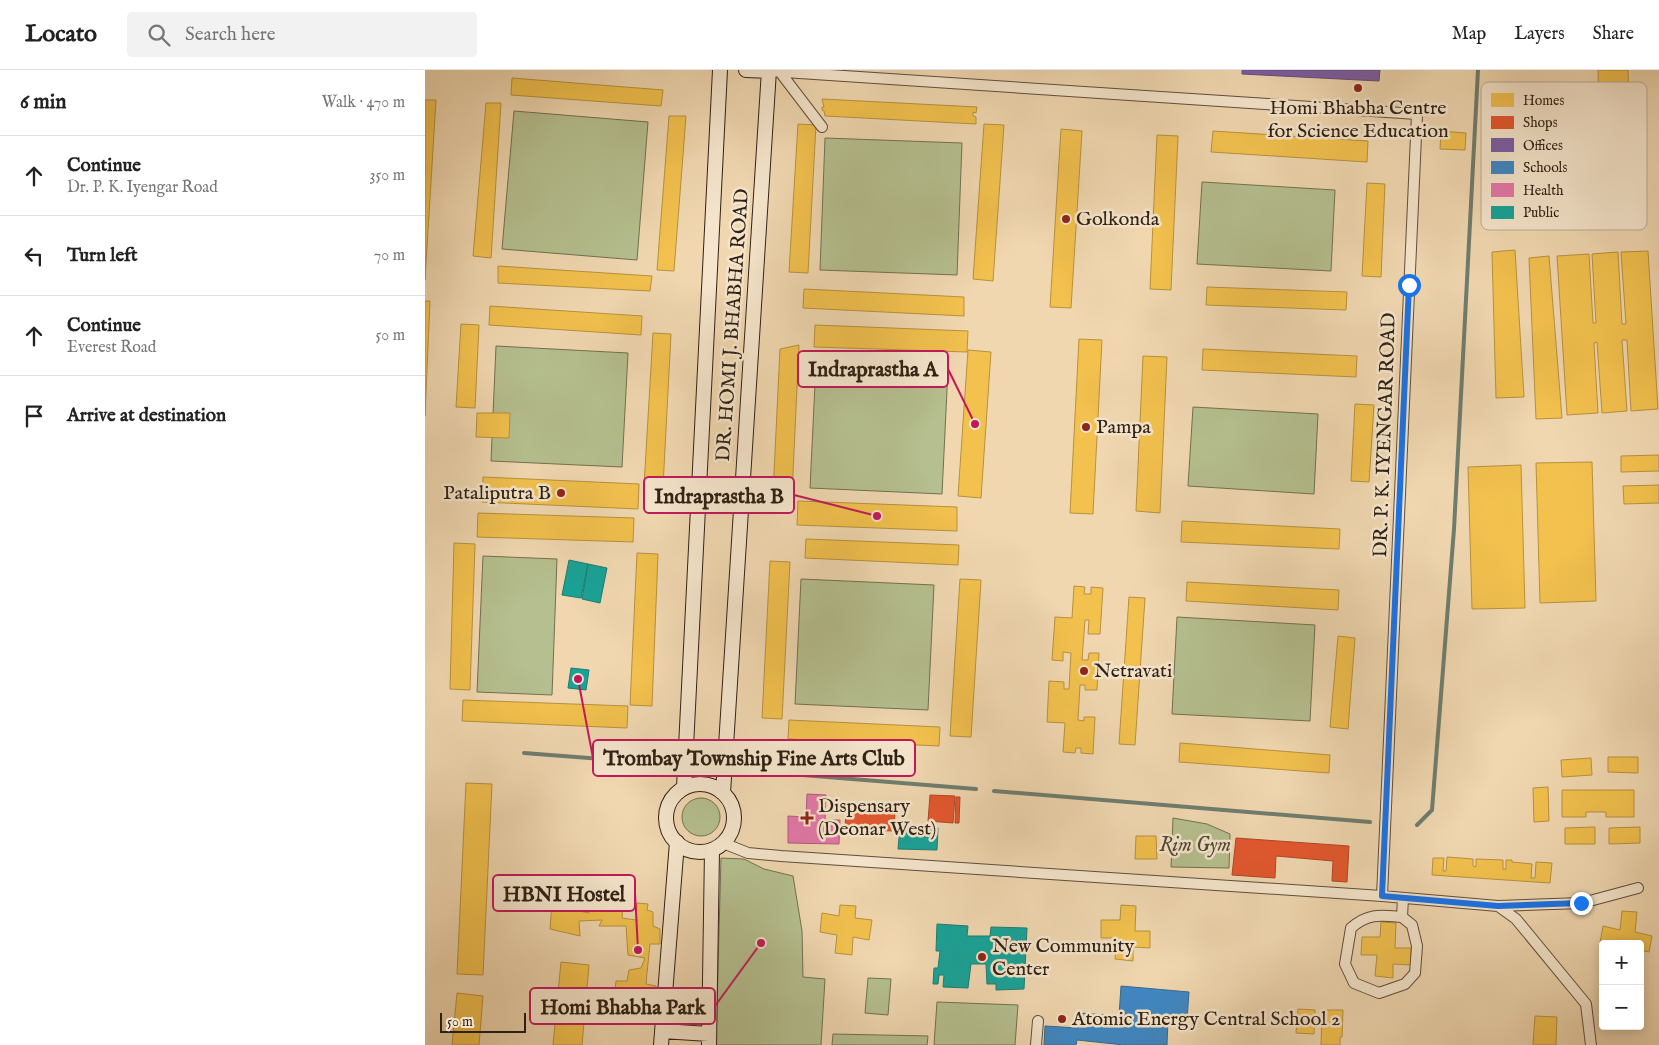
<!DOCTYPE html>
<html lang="en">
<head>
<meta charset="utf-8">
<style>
  :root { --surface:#fff; --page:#f2f2f2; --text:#222; --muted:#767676; --line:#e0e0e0 }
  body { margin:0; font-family:"IM FELL English",serif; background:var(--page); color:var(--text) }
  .controls { position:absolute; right:15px; bottom:15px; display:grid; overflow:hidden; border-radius:5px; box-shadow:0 2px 12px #0003 }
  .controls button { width:45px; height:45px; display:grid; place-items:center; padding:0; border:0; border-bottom:1px solid var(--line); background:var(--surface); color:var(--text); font:25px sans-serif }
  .scale { position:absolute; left:15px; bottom:12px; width:86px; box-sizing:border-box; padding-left:5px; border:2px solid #2f2115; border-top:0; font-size:14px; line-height:18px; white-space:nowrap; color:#2f2115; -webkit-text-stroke:4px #f5e5cc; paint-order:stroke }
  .stop { position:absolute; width:15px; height:15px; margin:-11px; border:4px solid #1a73e8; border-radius:50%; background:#fff }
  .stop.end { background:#1a73e8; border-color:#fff; box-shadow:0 1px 5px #0008 }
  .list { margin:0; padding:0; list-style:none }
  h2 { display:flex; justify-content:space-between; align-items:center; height:65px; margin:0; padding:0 20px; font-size:21px }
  h2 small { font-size:16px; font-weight:400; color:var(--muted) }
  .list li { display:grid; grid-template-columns:32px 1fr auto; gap:15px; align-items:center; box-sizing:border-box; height:80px; padding:0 20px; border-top:1px solid var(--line) }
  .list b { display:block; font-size:19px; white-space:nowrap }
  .list p { margin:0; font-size:16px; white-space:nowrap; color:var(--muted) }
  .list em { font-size:16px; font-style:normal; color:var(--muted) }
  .icon { flex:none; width:28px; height:28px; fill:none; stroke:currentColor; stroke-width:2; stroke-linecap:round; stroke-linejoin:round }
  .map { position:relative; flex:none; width:1234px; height:975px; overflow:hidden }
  header { display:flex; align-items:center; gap:30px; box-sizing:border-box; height:70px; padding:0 25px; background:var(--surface); border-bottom:1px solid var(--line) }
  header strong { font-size:24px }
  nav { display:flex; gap:28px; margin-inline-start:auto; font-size:18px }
  .search { width:350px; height:45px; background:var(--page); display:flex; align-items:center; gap:12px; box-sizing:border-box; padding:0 18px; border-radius:5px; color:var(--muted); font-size:19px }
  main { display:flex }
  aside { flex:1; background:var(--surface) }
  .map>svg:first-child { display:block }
</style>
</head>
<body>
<header>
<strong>Locato</strong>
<div class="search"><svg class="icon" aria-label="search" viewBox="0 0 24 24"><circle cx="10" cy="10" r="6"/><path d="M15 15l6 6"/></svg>Search here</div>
<nav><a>Map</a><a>Layers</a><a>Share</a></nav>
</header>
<main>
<aside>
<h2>6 min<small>Walk · 470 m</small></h2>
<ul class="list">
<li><svg class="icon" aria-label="ahead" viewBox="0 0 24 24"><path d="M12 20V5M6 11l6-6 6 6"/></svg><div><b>Continue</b><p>Dr. P. K. Iyengar Road</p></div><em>350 m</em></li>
<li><svg class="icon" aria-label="left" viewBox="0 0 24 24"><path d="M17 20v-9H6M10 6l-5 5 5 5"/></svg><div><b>Turn left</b></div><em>70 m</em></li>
<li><svg class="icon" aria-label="ahead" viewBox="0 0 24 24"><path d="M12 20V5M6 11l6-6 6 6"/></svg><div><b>Continue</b><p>Everest Road</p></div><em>50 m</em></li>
<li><svg class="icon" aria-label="arrive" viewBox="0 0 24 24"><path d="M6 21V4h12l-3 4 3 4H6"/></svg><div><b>Arrive at destination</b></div></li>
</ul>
</aside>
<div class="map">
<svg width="1234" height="975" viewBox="0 0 1234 975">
  <rect width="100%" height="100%" fill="#f0d7b0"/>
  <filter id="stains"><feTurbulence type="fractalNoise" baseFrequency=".004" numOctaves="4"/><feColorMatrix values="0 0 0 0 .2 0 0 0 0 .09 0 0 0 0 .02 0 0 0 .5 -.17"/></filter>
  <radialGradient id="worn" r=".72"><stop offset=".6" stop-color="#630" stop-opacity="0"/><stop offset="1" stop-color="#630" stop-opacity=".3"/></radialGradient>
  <!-- green -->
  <path fill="#b5bf8f" stroke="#727052" d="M89,41l134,11 -11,138 -135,-11z
    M400,68l137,5 -5,132 -137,-5z
    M777,112l133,8 -4,81 -134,-7z
    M71,276l132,7 -6,114 -131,-6z
    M391,293l132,6 -6,125 -132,-6z
    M768,337l125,7 -4,80 -126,-8z
    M58,486l74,3 -5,136 -75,-3z
    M376,509l133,6 -6,125 -133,-6z
    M752,547l138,8 -5,96 -138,-7z
    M257 747a19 19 0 1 1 38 0a19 19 0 1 1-38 0Z
    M748,748l34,6 23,10 -1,34 -58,-1z
    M296,788l23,1 20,10 29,7 9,55 1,46 22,2 -4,66h-105z
    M443,908l23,1 -3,36 -23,-2z
    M512,932l81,3 -3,40h-81z
    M408,964l95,2 -1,9h-95z"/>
  <!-- homes -->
  <path fill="#f2c14e" stroke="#b8913d" d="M1173,0h30l3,101 -30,1z
    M87,8l151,12 -2,16 -150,-11z
    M397,29l155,8 -1,6 -3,-1v4l3,1v7l-151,-8 -1,-5 -2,-1v-3h2z
    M0,30h11l-11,180z
    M61,33h15l-10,155 -18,-2z
    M244,46h17l-12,155 -17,-1z
    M373,54l18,1 -8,148 -19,-1z
    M559,54l20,1 -11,156 -20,-2z
    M636,59l21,2 -11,177 -21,-1z
    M788,61l155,10 -1,21 -156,-10z
    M1016,61l25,2 -1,17 -25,-1z
    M732,65l21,1 -7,154 -21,-1z
    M942,113l18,1 -4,93 -19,-1z
    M1090,180l9,147 -28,1 -4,-146z
    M1223,181l10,158 -27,2 -4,-71h-5l5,71 -25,2 -5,-71 -3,1 4,70 -31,2 -10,-159 32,-2 4,69h3l-4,-69 26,-2 4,72h4l-5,-72z
    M1124,186l13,162 -26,1 -7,-161z
    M73,196l154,10 -2,15 -152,-8z
    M782,217l140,5 -1,18 -140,-5z
    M379,219l160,8v19l-161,-8z
    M0,231h5l-5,115z
    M65,236l152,10 -1,19 -152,-10z
    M36,254l18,1 -4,83 -19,-1z
    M390,255l153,6 -1,21 -153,-5z
    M228,263l18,1 -8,153 -19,-1z
    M654,269l23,1 -9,174 -23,-1z
    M374,275l-7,149h-19l7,-145z
    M778,279l154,7 -1,21 -154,-7z
    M543,280l23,2 -10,146 -23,-2z
    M718,286l24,1 -7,156 -24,-2z
    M930,334l19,1 -5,77 -18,-1z
    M52,343h33l-1,25 -33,-1z
    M1234,385v16l-38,1v-16z
    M1167,392l4,139 -56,2 -4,-140z
    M1096,395l4,143 -53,1 -4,-142z
    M58,407l156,7 -1,25 -156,-7z
    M1234,415v18l-35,1 -1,-18z
    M373,431l159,6v24l-160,-6z
    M53,443l156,5 -1,24 -156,-5z
    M757,451l158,8 -1,20 -158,-7z
    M381,469l153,6 -1,20 -153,-7z
    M29,473l21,1 -5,146 -20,-1z
    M212,483l21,1 -6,152 -22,-1z
    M345,491l20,1 -8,157 -20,-1z
    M535,509l21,1 -10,157 -21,-1z
    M762,512l152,8 -1,20 -152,-9z
    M649,516l11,1 -1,7h7v-7l12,1 -3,46h-12l1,-14h-4l-3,40h6l1,-7h10l-2,37h-12v-5h-5l-2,35 6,1v-4h11l-2,37 -12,-1v-5h-5l-1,5 -12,-1 2,-29 -18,-1 2,-41 15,1v7h5l2,-36 -8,-1v9l-11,-1 3,-43 17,1z
    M704,527l16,1 -10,147 -16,-1z
    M913,566l17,2 -7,91 -18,-2z
    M38,630l165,6 -1,22 -165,-7z
    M364,650l151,7 -1,19 -151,-7z
    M755,673l150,12 -1,18 -150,-11z
    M1183,687h30v16l-30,-1z
    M1166,688l1,17 -30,2 -1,-17z
    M41,713l26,1 -9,191 -26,-1z
    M1123,717l1,34 -15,1 -1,-34z
    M1137,720h72v27h-28v-5h-20v5h-24z
    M1170,757v17h-30v-16z
    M1215,757v16l-31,1v-16z
    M711,766h20l1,23h-22z
    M1022,787l26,2v7l3,1v-8l27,1v9h3v-9h6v2l20,2 -1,14h4l1,-16 16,1 -2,20 -118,-8 1,-17h11l-1,13h3z
    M128,819l22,2 -1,19 15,3 1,-9 19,2 6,-7 8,1 -1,18 14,2 1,-17 11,1 -1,6 6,2v14l7,3v15h-10l-3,29 -1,11 10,2v18h-15l-3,-12h-10l-1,10 -13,-3 2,-18h11l2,-11 12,-2 4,-10 -17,-3 -2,-29h-27l3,-6 -23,1 1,15 -30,-7z
    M415,835l16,1 -1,12 17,2 -3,20 -16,-3 -1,18 -17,-2 2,-18 -17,-3 2,-19 17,3z
    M696,835l15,1 -1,25h15v17l-17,-1v14l-18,-2 2,-21h-16v-18h19z
    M1197,841l15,1 -2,20 17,4 -3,16 -9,-2v-6l-40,-1 3,-17 17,4z
    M956,852l15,1 -1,25h16v17l-18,-1v14l-18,-2 2,-21h-16l1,-18h18z
    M136,892l28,3 -7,80h-29z
    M32,923l26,3 -4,49h-27z
    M873,939l17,1 -1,24 -18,-1z
    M897,940h21l-1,27h-2v8h-19z
    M1110,946l22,1 -1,28h-23z"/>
  <!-- shops -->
  <path fill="#e4572e" stroke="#ae4726" d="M505,725l25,1 -2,27 -25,-2z
    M531,727h4l-1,26h-4z
    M421,740l49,2 -1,19 -49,-2z
    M811,768l113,8 -2,36 -15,-1 1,-20 -57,-5 -1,22 -43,-3z"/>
  <!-- offices -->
  <path fill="#7b5ea7" stroke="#644c7b" d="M817,0h138l-1,11 -137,-7z"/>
  <!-- schools -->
  <path fill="#3f88c5" stroke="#3a6990" d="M696,916l68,6 -2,28 -19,-1 -1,26h-43l-47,-5 -1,5h-32l1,-19 33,2 2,-15 39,3z"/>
  <!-- health -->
  <path fill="#e377a8" stroke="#ad5d7c" d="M382,724l19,1 -1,25h15l-1,24 -51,-1v-27l18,1z"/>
  <!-- public -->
  <path fill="#17a398" stroke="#1e7c71" d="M144,490l19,4 -7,34 -19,-3z
    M163,494l19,4 -7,35 -18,-4z
    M146,598l18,2 -3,20 -18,-2z
    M475,757l38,1 -1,22 -39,-1z
    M512,854l31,2 -1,10h23l1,-9 36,1 -3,61 -28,1v-6h-9l-1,-20h-15l-3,24 -25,-1 1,-12h-5l-1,9h-5l1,-16h4l2,-17h-4z"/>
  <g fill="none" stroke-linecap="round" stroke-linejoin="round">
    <!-- stream -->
    <path stroke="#6f7d6f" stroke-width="4" d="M99,683l143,11
      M315,700l236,19
      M569,721l376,31
      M992,755l15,-15 22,-281 24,-459"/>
    <defs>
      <path id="street" d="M344,1l648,43 -35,782
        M355,2l42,55
        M298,773l25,10 33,3 601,40 116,10 18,13 70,85 5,41
        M1073,836l84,-3 56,-15
        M977,847c-22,-2 -34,-4 -51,11l-6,36 9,19 25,10 26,-9 10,-11 2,-27 -5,-21 -10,-8 1,-19
        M611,975l2,-24"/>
      <path id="secondary" d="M321,0l23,1
        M241 748a34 34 0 1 1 68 0a34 34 0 1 1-68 0Z
        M259,717l36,-717
        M298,723l46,-723
        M237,961l47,3
        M236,975l16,-203
        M284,975l3,-195"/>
    </defs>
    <!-- street casing -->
    <use href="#street" stroke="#5f4e3c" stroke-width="12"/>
    <!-- secondary casing -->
    <use href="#secondary" stroke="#2f2115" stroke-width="16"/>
    <!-- street -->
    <use href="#street" stroke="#f5e5cc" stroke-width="10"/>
    <!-- secondary -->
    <use href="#secondary" stroke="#f5e5cc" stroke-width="14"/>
  </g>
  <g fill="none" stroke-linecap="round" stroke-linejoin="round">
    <!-- route -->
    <path stroke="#1a73e8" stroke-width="6" d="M984,215l-27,611 116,10 83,-3"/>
  </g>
  <!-- markers -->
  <g fill="#8f2418" stroke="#f5e5cc" stroke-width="2">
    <circle cx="933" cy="18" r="5"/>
    <circle cx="641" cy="149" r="5"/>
    <circle cx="661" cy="357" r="5"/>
    <circle cx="136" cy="423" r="5"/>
    <circle cx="659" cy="601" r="5"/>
    <path d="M379.5 740.5h5v5h5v5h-5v5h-5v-5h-5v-5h5z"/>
    <circle cx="557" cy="887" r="5"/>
    <circle cx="637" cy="949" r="5"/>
  </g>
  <g text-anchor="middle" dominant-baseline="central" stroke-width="5" stroke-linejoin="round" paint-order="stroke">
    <!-- poi labels -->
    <g font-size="20" fill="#2f2115" stroke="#f5e5cc" text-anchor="start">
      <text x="933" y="38" text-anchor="middle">Homi Bhabha Centre<tspan x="933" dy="23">for Science Education</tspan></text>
      <text x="651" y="149">Golkonda</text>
      <text x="671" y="357">Pampa</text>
      <text x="126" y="423" text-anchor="end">Pataliputra B</text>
      <text x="669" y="601">Netravati</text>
      <text x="393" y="736">Dispensary<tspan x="393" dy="23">(Deonar West)</tspan></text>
      <text x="567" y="876">New Community<tspan x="567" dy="23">Center</tspan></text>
      <text x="647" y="949">Atomic Energy Central School 2</text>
    </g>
    <!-- street labels -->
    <g font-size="20" fill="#2f2115" stroke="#f5e5cc">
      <text transform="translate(308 255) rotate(-86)">DR. HOMI J. BHABHA ROAD</text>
      <text transform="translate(960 365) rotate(-88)">DR. P. K. IYENGAR ROAD</text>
    </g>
    <!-- park labels -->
    <g font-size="20" font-style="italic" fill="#504834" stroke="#f5e5cc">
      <text x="770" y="775">Rim Gym</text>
    </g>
  </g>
  <!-- legend -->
  <rect x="1056" y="12" width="166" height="148" rx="8" fill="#f5e5cc" stroke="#baaa95" stroke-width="1"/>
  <rect x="1066" y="23" width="23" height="14" fill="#f2c14e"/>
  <rect x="1066" y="46" width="23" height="13" fill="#e4572e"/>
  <rect x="1066" y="68" width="23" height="14" fill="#7b5ea7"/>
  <rect x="1066" y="91" width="23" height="13" fill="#3f88c5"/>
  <rect x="1066" y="113" width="23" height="14" fill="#e377a8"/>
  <rect x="1066" y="136" width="23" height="13" fill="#17a398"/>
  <g font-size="14" fill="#2f2115">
    <text x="1098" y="35">Homes</text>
    <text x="1098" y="57">Shops</text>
    <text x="1098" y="80">Offices</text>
    <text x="1098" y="102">Schools</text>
    <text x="1098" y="125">Health</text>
    <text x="1098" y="147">Public</text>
  </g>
  <!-- callouts -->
  <path fill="none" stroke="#c2185b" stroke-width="2" d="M550 354L523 299M452 446L369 425M153 609L168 688M213 880L210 823M336 873L290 936"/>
  <g fill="#c2185b" stroke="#f5e5cc" stroke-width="2">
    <circle cx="550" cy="354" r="5"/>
    <circle cx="452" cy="446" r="5"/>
    <circle cx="153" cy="609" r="5"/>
    <circle cx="213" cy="880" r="5"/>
    <circle cx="336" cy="873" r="5"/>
  </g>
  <g fill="#f5e5cc" stroke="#c2185b" stroke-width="2">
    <rect x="373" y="281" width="150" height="36" rx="5"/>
    <rect x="219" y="407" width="150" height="36" rx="5"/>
    <rect x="168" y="670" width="322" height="36" rx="5"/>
    <rect x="68" y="805" width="142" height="36" rx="5"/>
    <rect x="105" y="918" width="185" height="36" rx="5"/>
  </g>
  <g font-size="21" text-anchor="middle" font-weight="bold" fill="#2f2115">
    <text x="448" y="306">Indraprastha A</text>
    <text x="294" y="433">Indraprastha B</text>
    <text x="329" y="695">Trombay Township Fine Arts Club</text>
    <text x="139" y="831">HBNI Hostel</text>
    <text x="198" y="944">Homi Bhabha Park</text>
  </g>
  <rect width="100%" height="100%" filter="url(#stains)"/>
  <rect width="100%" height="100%" fill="url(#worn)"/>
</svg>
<div class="controls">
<button>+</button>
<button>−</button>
</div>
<div class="scale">50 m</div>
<div class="stop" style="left:984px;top:215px"></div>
<div class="stop end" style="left:1156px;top:833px"></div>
</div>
</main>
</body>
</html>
